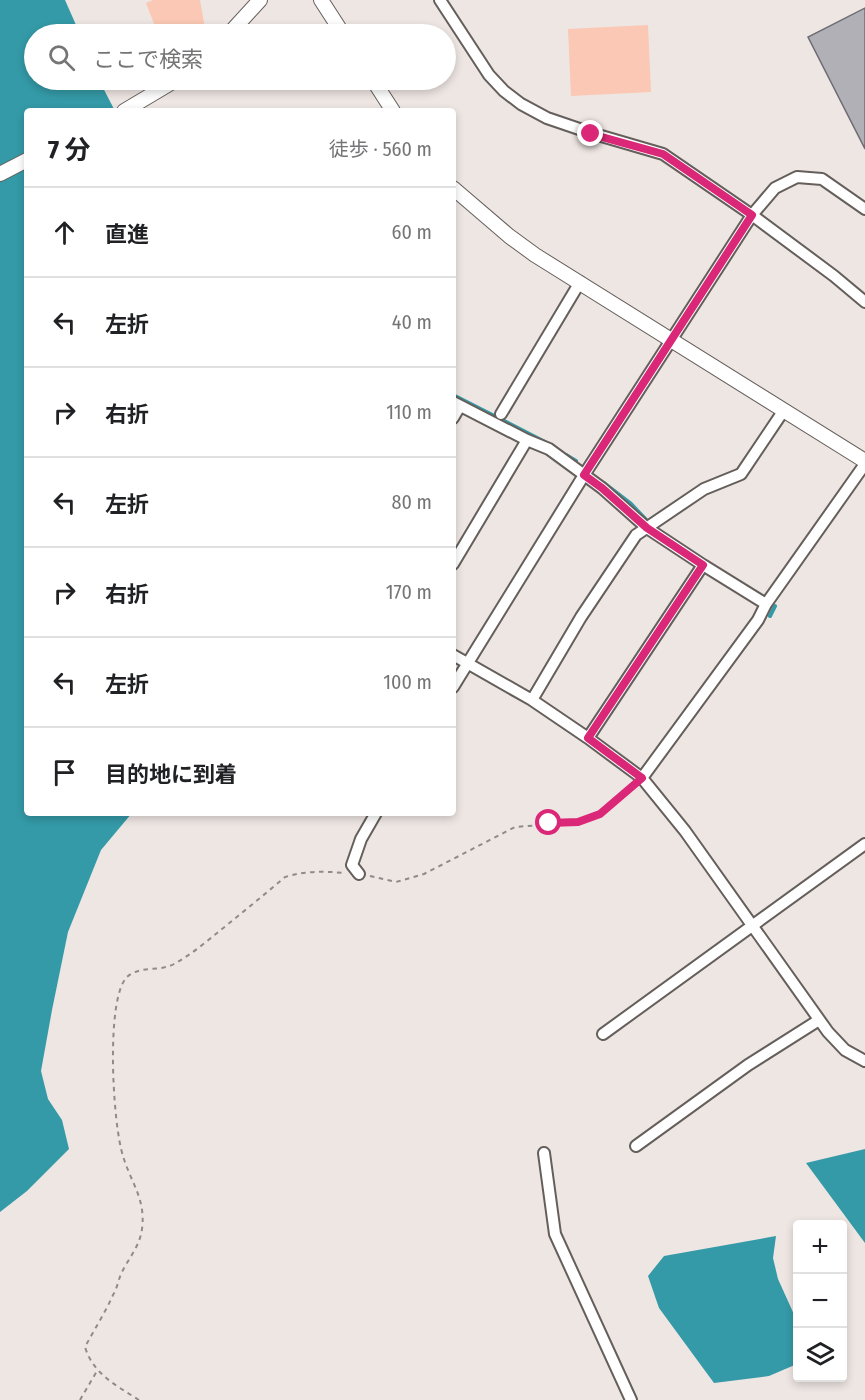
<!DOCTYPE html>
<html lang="ja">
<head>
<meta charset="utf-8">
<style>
  :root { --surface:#fff; --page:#f6f6f6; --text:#202124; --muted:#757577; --line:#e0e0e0 }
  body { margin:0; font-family:"Fira Sans Condensed","Noto Sans JP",sans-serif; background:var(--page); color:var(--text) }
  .controls { position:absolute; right:18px; bottom:18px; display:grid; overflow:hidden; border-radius:6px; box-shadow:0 3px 9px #0003 }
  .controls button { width:54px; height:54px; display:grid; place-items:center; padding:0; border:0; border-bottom:2px solid var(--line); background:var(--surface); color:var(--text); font:30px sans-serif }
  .stop { position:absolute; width:18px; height:18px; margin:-14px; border:4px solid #db2777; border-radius:50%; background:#fff }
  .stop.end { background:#db2777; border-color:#fff; box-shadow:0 2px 6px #0008 }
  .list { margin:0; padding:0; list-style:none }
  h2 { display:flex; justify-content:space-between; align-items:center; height:78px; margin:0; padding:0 24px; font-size:26px }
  h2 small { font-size:20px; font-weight:400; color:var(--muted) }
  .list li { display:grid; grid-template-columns:39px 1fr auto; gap:18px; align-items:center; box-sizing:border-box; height:90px; padding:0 24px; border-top:2px solid var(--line) }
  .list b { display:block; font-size:22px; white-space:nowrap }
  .list em { font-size:20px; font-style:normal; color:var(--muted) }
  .icon { flex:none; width:33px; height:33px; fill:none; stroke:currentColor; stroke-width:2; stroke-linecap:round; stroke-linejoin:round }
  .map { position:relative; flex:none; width:865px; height:1400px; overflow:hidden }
  .search { position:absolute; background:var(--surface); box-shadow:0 3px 9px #0003; left:24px; top:24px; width:432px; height:66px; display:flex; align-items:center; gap:15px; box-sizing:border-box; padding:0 21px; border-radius:33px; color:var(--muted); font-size:22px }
  .panel { position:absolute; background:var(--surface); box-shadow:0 3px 9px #0003; left:24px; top:108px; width:432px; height:708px; border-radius:6px }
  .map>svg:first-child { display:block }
</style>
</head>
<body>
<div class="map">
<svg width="865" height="1400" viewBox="0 0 865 1400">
  <rect width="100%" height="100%" fill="#eee6e3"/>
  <!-- green -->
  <path fill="#fac8b4" d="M153,0h47l6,34h-48l-12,-31z
    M648,25l3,67 -80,4 -3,-67z"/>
  <!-- water -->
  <path fill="#349aa7" d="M0,0h65l15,34h-46v46h65l16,31h-88v702h105l-31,37 -33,82 -16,78 -11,61 7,28 14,21 7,29 -42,42 -27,21z
    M865,1149v94l-59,-80z
    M776,1236l-3,22 5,21 19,42v43l-28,12 -55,7 -55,-75 -11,-32 16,-20z"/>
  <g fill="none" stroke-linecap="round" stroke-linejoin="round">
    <!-- stream -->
    <path stroke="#349aa7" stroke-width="4" d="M453,395l92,47
      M566,455l10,6
      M604,483l26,20 20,21
      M770,616l5,-10"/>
  </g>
  <!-- building -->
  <path fill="#b1b0b6" stroke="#6e6d73" stroke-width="1.5" d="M865,8v141l-57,-112z"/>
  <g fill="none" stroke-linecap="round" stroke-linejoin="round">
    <defs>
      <path id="minor" d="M440,0l49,75 15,16 17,13 26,14 44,15 72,21 89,61 82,61 31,26
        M453,402l74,38 22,9 53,39 45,40 56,37 63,39
        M501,414l79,-132
        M453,418l7,-12
        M453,564l74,-124
        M453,655l79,45 56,38 54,40 43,53 143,201 17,18 20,11
        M453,687l131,-212 168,-260 23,-27 22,-11 25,2 43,30
        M532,700l49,-83 55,-82 68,-46 37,-15 43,-64
        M588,738l115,-173
        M642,778l116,-158 8,-16 99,-140
        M359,874l-7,-9 9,-26 15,-26
        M603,1034l262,-190
        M636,1146l112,-81 71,-45
        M544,1153l11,81 76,166"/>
      <path id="tertiary" d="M321,0l22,34
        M229,34l31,-34
        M373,80l20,31
        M124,111l52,-31
        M0,174l27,-14
        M453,188l56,48 26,19 330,206"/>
    </defs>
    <!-- minor casing -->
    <use href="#minor" stroke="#655f5c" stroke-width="14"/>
    <!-- tertiary casing -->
    <use href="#tertiary" stroke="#655f5c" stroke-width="16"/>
    <!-- path -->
    <path stroke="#908b89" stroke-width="2" stroke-dasharray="4.5 4.5" stroke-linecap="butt" d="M370,876l26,6 28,-8 91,-47 63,-5 22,-8 33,-28
      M80,1400l17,-29
      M139,1400c-22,-14 -46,-26 -54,-53 9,-17 20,-34 28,-52 4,-6 5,-14 8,-21 7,-15 19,-28 21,-45 4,-30 -11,-46 -19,-73 -10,-30 -18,-157 4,-179 13,-12 33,-5 47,-13 17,-9 33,-23 48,-35 21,-17 42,-34 63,-52 20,-6 38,-6 59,-4"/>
    <!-- minor -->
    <use href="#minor" stroke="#fff" stroke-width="10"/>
    <!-- tertiary -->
    <use href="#tertiary" stroke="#fff" stroke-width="14"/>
  </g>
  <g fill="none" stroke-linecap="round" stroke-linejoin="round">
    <!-- route -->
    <path stroke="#db2777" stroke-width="8" d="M549,823l29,-1 22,-8 42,-36 -54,-40 115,-173 -56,-37 -45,-40 -18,-13 168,-260 -89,-61 -72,-20"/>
  </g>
</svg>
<div class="controls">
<button>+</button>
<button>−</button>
<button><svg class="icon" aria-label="layers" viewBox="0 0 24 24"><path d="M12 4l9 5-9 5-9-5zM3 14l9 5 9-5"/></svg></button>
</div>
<div class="stop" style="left:549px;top:823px"></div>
<div class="stop end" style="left:591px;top:134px"></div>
<div class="search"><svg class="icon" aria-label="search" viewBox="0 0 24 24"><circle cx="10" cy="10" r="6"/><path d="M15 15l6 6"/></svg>ここで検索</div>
<section class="panel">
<h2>7 分<small>徒歩 · 560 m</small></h2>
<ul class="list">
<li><svg class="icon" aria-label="ahead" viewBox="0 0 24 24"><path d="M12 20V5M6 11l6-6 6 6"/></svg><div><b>直進</b></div><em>60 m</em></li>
<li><svg class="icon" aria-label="left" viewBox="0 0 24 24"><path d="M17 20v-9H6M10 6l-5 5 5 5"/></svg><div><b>左折</b></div><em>40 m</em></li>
<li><svg class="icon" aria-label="right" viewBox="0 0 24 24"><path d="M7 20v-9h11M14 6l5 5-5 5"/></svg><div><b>右折</b></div><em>110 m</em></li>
<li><svg class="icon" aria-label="left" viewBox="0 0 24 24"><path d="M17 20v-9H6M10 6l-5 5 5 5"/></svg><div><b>左折</b></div><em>80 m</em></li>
<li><svg class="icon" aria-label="right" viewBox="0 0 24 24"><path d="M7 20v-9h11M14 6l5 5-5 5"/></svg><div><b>右折</b></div><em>170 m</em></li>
<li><svg class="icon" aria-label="left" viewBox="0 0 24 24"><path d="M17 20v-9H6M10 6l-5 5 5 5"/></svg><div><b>左折</b></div><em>100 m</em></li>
<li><svg class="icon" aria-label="arrive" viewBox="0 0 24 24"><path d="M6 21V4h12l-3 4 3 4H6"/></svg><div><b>目的地に到着</b></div></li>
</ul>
</section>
</div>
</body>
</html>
